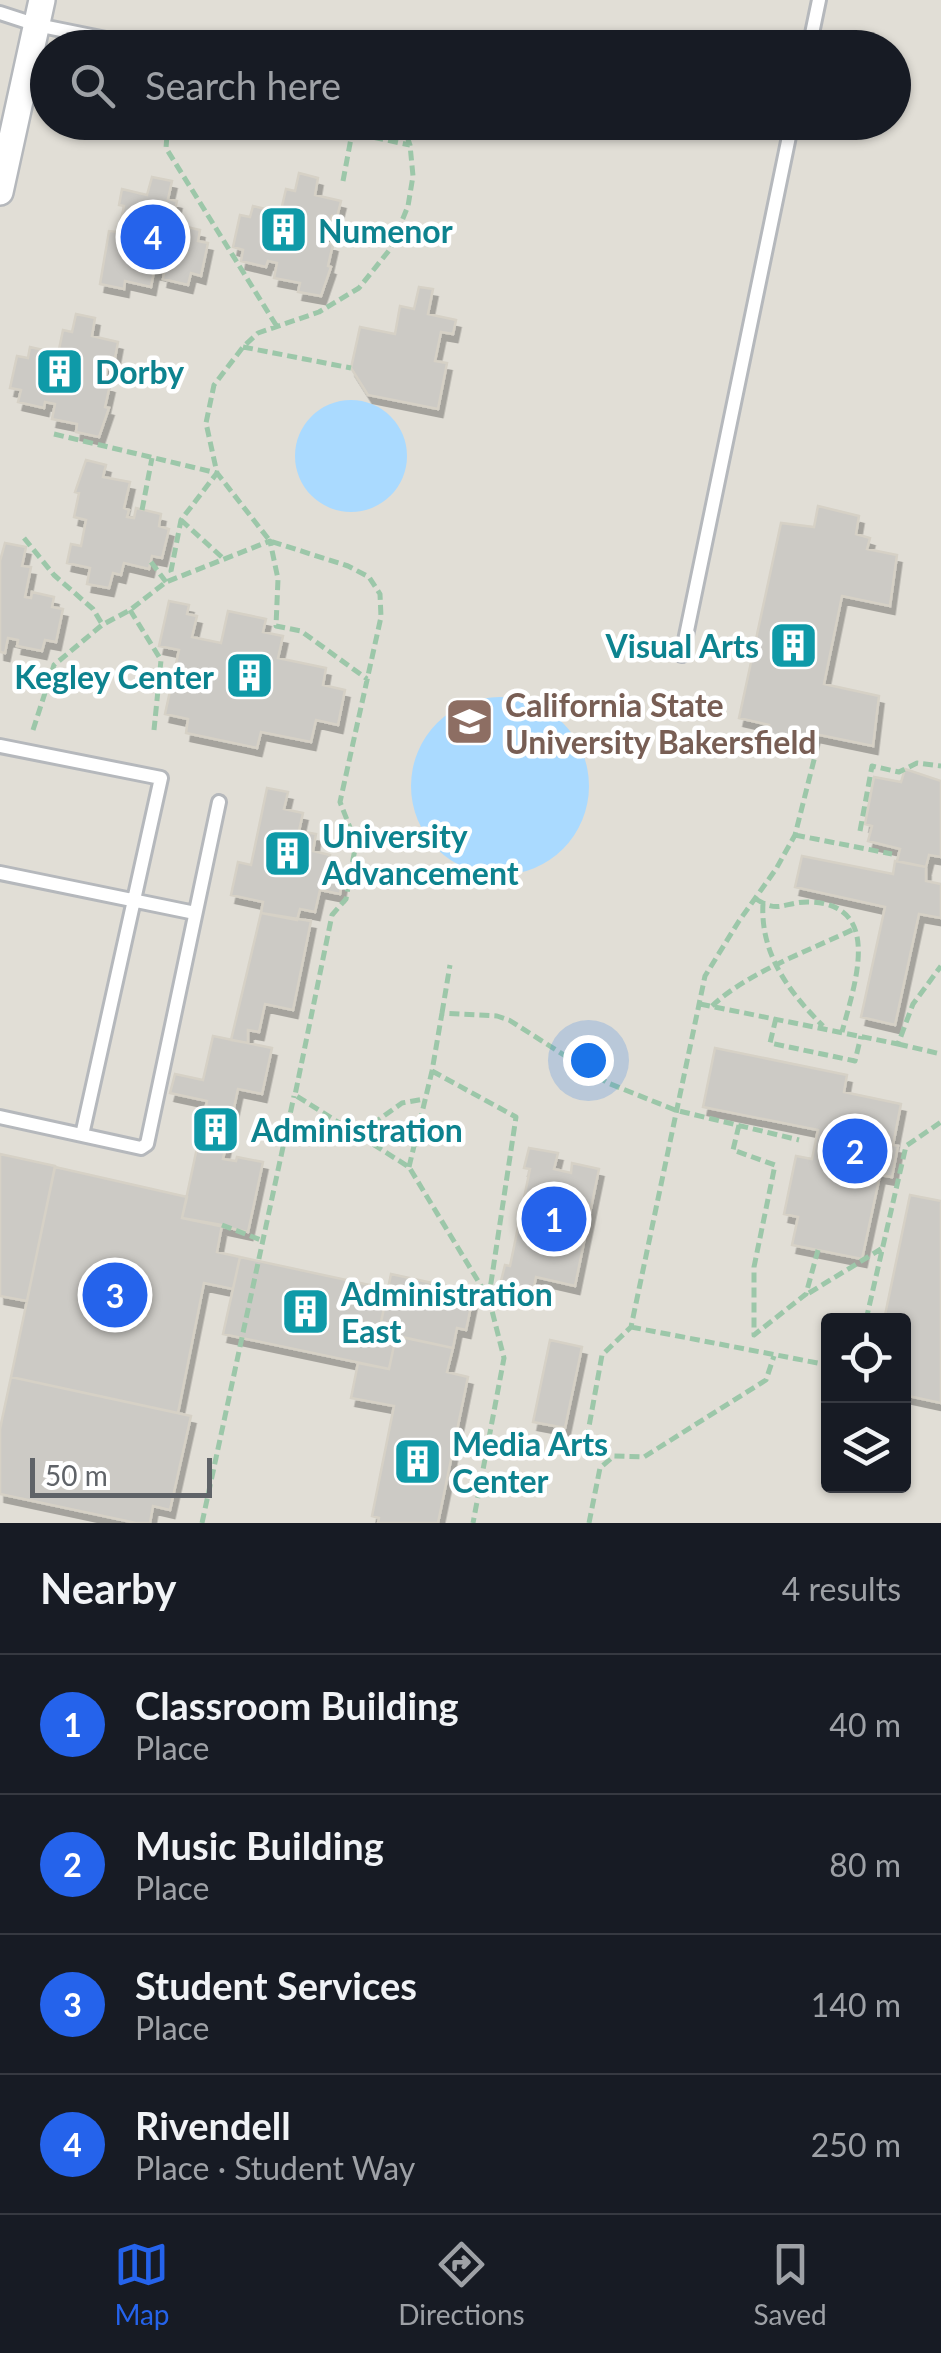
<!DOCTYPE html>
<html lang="en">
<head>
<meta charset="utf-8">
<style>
  :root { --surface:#171b24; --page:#20242c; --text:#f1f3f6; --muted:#9ea1a6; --line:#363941; --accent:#2563eb }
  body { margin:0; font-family:Lato,sans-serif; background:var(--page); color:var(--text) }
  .controls { position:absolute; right:30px; bottom:30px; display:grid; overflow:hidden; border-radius:10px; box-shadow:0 2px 8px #0004 }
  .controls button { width:90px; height:90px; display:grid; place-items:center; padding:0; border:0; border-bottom:2px solid var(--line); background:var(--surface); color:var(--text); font:50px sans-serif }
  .scale { position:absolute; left:30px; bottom:25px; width:182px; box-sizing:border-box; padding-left:10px; border:5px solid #5f6368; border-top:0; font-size:28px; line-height:35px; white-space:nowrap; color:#5f6368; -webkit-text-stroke:8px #fff; paint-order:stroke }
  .you { position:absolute; left:588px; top:1060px; width:35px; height:35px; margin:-25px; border:8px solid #fff; border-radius:50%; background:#1a73e8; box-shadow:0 0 0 15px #1a73e833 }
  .badge { display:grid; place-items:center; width:65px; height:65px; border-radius:50%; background:var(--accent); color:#fff; font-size:32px; font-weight:700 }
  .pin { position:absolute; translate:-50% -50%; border:5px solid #fff; box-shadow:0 2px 10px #0006 }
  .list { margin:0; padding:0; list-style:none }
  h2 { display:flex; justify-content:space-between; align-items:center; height:130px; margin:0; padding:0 40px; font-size:42px }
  h2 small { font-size:32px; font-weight:400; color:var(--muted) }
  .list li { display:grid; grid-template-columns:65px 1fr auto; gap:30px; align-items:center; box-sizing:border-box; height:140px; padding:0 40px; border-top:2px solid var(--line) }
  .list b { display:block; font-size:38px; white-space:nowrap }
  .list p { margin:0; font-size:32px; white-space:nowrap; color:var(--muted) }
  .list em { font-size:32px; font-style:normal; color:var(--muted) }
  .icon { flex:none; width:55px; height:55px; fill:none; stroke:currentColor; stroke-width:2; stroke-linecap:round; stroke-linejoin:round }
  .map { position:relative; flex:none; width:941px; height:1523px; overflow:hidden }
  .search { position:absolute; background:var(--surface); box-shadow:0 2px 8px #0004; left:30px; right:30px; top:30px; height:110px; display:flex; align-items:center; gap:25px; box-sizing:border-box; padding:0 35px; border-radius:55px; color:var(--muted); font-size:38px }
  .sheet { height:690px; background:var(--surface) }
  nav { display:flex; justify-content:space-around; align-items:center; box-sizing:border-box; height:140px; border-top:2px solid var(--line); background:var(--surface); font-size:28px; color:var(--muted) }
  nav a { display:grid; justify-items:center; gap:5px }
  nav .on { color:var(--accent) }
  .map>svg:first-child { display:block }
</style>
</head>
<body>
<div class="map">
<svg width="941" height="1523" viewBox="0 0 941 1523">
  <defs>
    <filter id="shadow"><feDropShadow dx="4.5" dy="8" stdDeviation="0" flood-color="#0004"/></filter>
  </defs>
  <rect width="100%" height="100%" fill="#f1efe8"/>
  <!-- education -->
  <path fill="#e1ded6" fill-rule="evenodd" d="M0,0h941v1523h-941zM48,48h846v74h-846zM828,1320h76v166h-76z"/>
  <!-- water -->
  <path fill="#aadaff" d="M295 456a56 56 0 1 1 112 0a56 56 0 1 1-112 0Z
    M411 786a89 89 0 1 1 178 0a89 89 0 1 1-178 0Z"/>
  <!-- building -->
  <path fill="#cccac5" stroke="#d6d1c6" stroke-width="2.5" filter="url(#shadow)" d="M299,173l19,5 -3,17 26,6 -4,16 -5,-1 -5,26 6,2 -5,22 3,1 -10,29 -23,-4 2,-9 -26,-5 3,-15 -9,-2 -2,6 -25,-6 2,-11 -10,-3 7,-32 10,2 3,-11 21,5 -1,6 6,2 7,-30 9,2z
    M152,177l20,4 -4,18 9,2 -7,29 7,1 1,-6 22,5 -2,11 10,2 -7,33 -10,-3 -3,12 -25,-6 1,-6 -10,-2 -3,16 -26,-6 -1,8 -24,-5 9,-53 9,1 6,-26 -5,-1 3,-16 25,6z
    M419,287l14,2 -5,25 28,6 -3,14 -12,-2 -6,29 12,2 -9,46 -70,-14 -17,-27 9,-41 35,7 5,-28 14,3z
    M76,314l19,4 -3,18 26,6 -3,16 -5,-1 -6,26 6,2 -5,22 4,1 -10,29 -23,-5 1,-8 -25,-5 3,-15 -10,-2 -1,6 -26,-6 3,-12 -11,-2 7,-32 11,2 2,-11 22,5 -2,6 7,1 6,-29 9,2z
    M86,460l20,5 -3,12 27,5 -6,26 5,2 -2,7 7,1 2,-10 25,6 -2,12 10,3 -7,29 -10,-2 -3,13 -25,-6 -3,12 -8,-2 -4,15 -22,-4 3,-16 -23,-5 4,-19 10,2 5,-26 -12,-3 5,-24 -4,-1z
    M818,506l41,10 -3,18 14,4 -3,11 30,6 -7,51 -48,-10 -18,88 55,12 -6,50 -58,-12 -3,12 -46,-10 3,-11 -30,-7 42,-195 33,4z
    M5,543l21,4 -4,19 9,1 -6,30 6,1 1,-6 22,5 -2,10 11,2 -7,33 -11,-2 -3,11 -25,-5 1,-6 -10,-2 -3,15 -5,-1v-91z
    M169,601l20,4 -2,9 10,2 -5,21 29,6 7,-32 38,8 -3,13 20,4 -5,22 48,10 -3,17 22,5 -7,35 -22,-5 -5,22 -50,-10 -4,16 -71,-15 2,-14 -23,-5 14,-64 -20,-4z
    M905,769l36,12v76l-12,-2 -3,12 -29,-6 3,-12 -32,-8 4,-15 -7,-2 9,-47 27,5z
    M267,788l21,4 -4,17 19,4 -4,18 17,3 -3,17 17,4 -4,19 17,3 -3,17 -20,-4 -5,22 -15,-3 -3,11 -36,-7 2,-11 -32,-7 7,-33 13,3z
    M802,856l91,18 2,-13 31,6v14l15,3v34l-22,-4 -24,111 -34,-8 24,-110 -90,-20z
    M261,913l50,8 -18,89 -28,-6 -6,28 -11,-2v13l-17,-3z
    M213,1036l59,12 -10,46 -24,-5 -15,70 13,2 1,-4 26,5 -15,70 -66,-14 25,-117 -37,-8 5,-19 28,6z
    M715,1048l132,27 -3,17 57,12 -8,41 5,1 -6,31 -12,-2 -18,84 -70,-14 6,-28 -14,-3 12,-58 16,3 6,-29 -115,-23z
    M529,1148l29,5 -4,16 17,4 1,-10 27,6 -24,117 -39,-9 -3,14 -33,-6 5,-20 5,1 20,-97 -6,-1z
    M0,1154l55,12 -28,135 -27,-5z
    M55,1167l132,30 -5,21 40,7 -5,27 23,5 -7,32 -29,-6 -26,130 -167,-36z
    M910,1195l31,6v202l-37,-8v-75h-20z
    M240,1257l148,32 -9,43 17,4 -7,33 -166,-35z
    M391,1274l83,18 -8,38 -9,-2 -4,20 -74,-16z
    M396,1336l57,12 -6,24 21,5 -30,146h-60l1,-5 -7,-2 22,-110 -43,-8 7,-35 31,6z
    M550,1340l32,7 -17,81 -32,-6z
    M11,1377l180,39 -21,94 -17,-4 -3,17h-14l-136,-29v-65z"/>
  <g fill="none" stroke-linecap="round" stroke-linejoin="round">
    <defs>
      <path id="lane" d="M0,13l37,12 74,15
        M809,48l10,-48
        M682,655l110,-533
        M0,746l161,32 -79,357
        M0,873l195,40
        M0,1117l141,31 6,-4 72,-342"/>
      <path id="street" d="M0,192l42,-192"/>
    </defs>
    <!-- lane casing -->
    <use href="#lane" stroke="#b5b8bc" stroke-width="18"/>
    <!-- street casing -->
    <use href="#street" stroke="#b5b8bc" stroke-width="30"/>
    <!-- path -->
    <path stroke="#9cc7a9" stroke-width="5" stroke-dasharray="10 5" stroke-linecap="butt" d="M168,122l-2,26 110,177
      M300,122l110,23
      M402,122l8,23 3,31 -5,30 -17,42 -32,40 -40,24 -61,21 -15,14 -29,38 -8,38 11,50 53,68 78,25 21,11 11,17 1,23 -41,185 16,41 -10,56 -14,16 -37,180 114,72 80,132 15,59 -31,165
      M343,181l9,-48
      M243,347l108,21
      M54,434l163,39 -36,47 -10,51 3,8
      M142,510l10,-52
      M181,520l44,40
      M24,538l30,37 39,34 9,15
      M151,562l15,20
      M130,610l31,50 -7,70
      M33,730l21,-65 48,-40 28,-15 36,-28 104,-41 8,38 -2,47 25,5 66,48
      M860,831l12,-65 27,6 18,-9 24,3
      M795,835l97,19
      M756,899c23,15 28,3 52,3 77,1 46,84 34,130
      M763,903c-3,51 26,89 60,123
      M700,1004l198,40 15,-40 28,-38
      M712,1006c36,-34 99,-56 144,-78
      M442,1013l8,-48
      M776,1018l-6,25 85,18 6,-25
      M898,1044l43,10
      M432,1071l84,46 -27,179
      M739,1125l-6,25 42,15 -21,102v68l52,-41 12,-44
      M360,1133l42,-30 22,-4
      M409,1167l23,-96 10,-58 55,3 12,4 99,63 67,27 124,30
      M222,1225l39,15
      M809,1293l72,-44
      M866,1320l40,-174 35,-24
      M631,1327l197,38
      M584,1454l18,-99 29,-28 74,-351 34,-55 37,-52 19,-34 20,-79
      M202,1523l92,-427
      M589,1523l11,-55 14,-12 30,1 122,-77 8,-24"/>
    <!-- lane -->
    <use href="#lane" stroke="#fff" stroke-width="12"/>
    <!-- street -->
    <use href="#street" stroke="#fff" stroke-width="25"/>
  </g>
  <!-- icons -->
  <defs>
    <symbol id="building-square" viewBox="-11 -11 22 22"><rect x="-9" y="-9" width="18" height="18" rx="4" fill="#0f9aa8" stroke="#fff"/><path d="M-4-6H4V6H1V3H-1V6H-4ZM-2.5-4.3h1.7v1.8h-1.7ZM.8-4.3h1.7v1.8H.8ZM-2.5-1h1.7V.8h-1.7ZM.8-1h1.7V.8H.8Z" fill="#fff"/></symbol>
    <symbol id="university-square" viewBox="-11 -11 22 22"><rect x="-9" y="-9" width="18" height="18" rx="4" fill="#8d6e63" stroke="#fff"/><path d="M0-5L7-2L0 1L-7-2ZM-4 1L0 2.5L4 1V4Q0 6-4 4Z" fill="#fff"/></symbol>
  </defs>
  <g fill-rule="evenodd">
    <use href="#building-square" x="256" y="202" width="55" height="55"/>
    <use href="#building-square" x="32" y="344" width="55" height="55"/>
    <use href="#building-square" x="766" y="618" width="55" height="55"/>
    <use href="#building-square" x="222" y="648" width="55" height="55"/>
    <use href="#university-square" x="442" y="694" width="55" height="55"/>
    <use href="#building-square" x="260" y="826" width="55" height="55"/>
    <use href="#building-square" x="188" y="1102" width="55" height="55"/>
    <use href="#building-square" x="278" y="1284" width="55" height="55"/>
    <use href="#building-square" x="390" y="1434" width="55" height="55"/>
  </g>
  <g text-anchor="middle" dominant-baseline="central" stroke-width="9" stroke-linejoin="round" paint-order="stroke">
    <!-- culture labels -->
    <g font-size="32" font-weight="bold" fill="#0d838f" stroke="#fff" text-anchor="start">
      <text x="318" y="230">Numenor</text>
      <text x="95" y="371">Dorby</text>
      <text x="759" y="645" text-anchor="end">Visual Arts</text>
      <text x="214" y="676" text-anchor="end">Kegley Center</text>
      <text x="322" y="835">University<tspan x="322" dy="37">Advancement</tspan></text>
      <text x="251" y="1129">Administration</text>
      <text x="341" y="1293">Administration<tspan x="341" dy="37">East</tspan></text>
      <text x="452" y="1443">Media Arts<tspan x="452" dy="37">Center</tspan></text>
    </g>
    <!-- education labels -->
    <g font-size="32" font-weight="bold" fill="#785e54" stroke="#fff" text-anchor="start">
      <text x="505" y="704">California State<tspan x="505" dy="37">University Bakersfield</tspan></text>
    </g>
  </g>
</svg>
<div class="controls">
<button><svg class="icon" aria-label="locate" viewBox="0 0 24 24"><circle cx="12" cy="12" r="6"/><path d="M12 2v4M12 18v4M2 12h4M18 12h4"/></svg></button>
<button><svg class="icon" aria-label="layers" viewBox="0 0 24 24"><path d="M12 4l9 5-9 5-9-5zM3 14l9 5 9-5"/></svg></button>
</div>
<div class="scale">50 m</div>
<div class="you"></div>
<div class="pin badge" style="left:554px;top:1219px">1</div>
<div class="pin badge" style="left:855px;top:1151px">2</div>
<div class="pin badge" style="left:115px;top:1295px">3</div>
<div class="pin badge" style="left:153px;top:237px">4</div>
<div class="search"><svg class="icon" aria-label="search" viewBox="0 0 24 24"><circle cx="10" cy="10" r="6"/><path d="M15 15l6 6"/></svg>Search here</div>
</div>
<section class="sheet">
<h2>Nearby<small>4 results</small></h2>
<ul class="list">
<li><span class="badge">1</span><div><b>Classroom Building</b><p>Place</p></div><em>40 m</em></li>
<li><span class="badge">2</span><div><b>Music Building</b><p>Place</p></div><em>80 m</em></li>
<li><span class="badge">3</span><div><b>Student Services</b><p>Place</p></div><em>140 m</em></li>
<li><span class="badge">4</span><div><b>Rivendell</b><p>Place · Student Way</p></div><em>250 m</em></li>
</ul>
</section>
<nav>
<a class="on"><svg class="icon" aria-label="map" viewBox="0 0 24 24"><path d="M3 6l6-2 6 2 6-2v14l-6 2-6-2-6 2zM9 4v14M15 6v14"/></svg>Map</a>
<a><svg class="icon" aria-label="directions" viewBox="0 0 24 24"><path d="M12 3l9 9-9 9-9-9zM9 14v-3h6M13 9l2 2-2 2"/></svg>Directions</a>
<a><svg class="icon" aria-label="saved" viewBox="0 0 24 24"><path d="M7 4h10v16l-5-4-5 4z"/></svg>Saved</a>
</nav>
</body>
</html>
